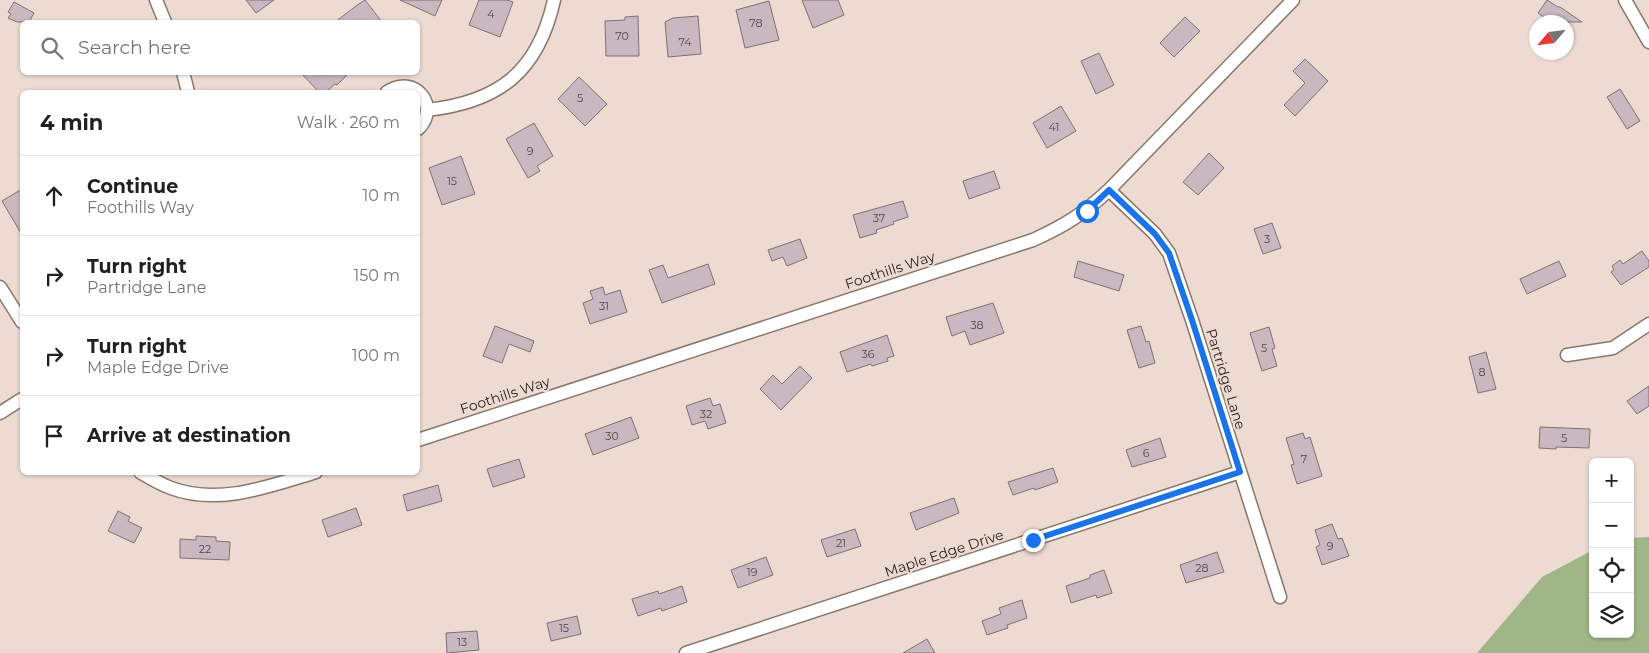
<!DOCTYPE html>
<html lang="en">
<head>
<meta charset="utf-8">
<style>
  :root { --surface:#fff; --page:#f6f6f6; --text:#202124; --muted:#757577; --line:#e0e0e0 }
  body { margin:0; font-family:Montserrat,sans-serif; background:var(--page); color:var(--text) }
  .controls { position:absolute; right:15px; bottom:15px; display:grid; overflow:hidden; border-radius:8px; box-shadow:0 1px 4px #0004 }
  .controls button { width:45px; height:45px; display:grid; place-items:center; padding:0; border:0; border-bottom:1px solid var(--line); background:var(--surface); color:var(--text); font:25px sans-serif }
  .compass { position:absolute; left:1529px; top:15px; width:45px; height:45px; border-radius:50%; background:var(--surface); box-shadow:0 1px 4px #0004; rotate:242deg }
  .stop { position:absolute; width:15px; height:15px; margin:-11px; border:4px solid #1a73e8; border-radius:50%; background:#fff }
  .stop.end { background:#1a73e8; border-color:#fff; box-shadow:0 1px 5px #0008 }
  .list { margin:0; padding:0; list-style:none }
  h2 { display:flex; justify-content:space-between; align-items:center; height:65px; margin:0; padding:0 20px; font-size:21px }
  h2 small { font-size:16px; font-weight:400; color:var(--muted) }
  .list li { display:grid; grid-template-columns:32px 1fr auto; gap:15px; align-items:center; box-sizing:border-box; height:80px; padding:0 20px; border-top:1px solid var(--line) }
  .list b { display:block; font-size:19px; white-space:nowrap }
  .list p { margin:0; font-size:16px; white-space:nowrap; color:var(--muted) }
  .list em { font-size:16px; font-style:normal; color:var(--muted) }
  .icon { flex:none; width:28px; height:28px; fill:none; stroke:currentColor; stroke-width:2; stroke-linecap:round; stroke-linejoin:round }
  .map { position:relative; flex:none; width:1649px; height:653px; overflow:hidden }
  .search { position:absolute; background:var(--surface); box-shadow:0 1px 4px #0004; left:20px; top:20px; width:400px; height:55px; display:flex; align-items:center; gap:12px; box-sizing:border-box; padding:0 18px; border-radius:8px; color:var(--muted); font-size:19px }
  .panel { position:absolute; background:var(--surface); box-shadow:0 1px 4px #0004; left:20px; top:90px; width:400px; height:385px; border-radius:8px }
  .map>svg:first-child { display:block }
</style>
</head>
<body>
<div class="map">
<svg width="1649" height="653" viewBox="0 0 1649 653">
  <rect width="100%" height="100%" fill="#eddbd2"/>
  <!-- green -->
  <path fill="#9fb787" d="M1649,537v116h-172l65,-76 51,-27v84h37v-96z"/>
  <!-- building -->
  <path fill="#cab8c1" stroke="#7f6f76" d="M246,0h28l-18,13z
    M365,0l17,22h-47l21,-16z
    M400,0h42l-7,16z
    M479,0h28l6,2 -13,35 -31,-12z
    M802,0h36l6,15 -31,13z
    M1547,0l11,7h2l22,15h-31l-13,-9z
    M769,1l10,39 -34,8 -9,-38z
    M14,2l20,11 -5,9h-12l-9,-4 3,-4 -3,-2z
    M638,16l1,40h-33l-1,-35 20,-1v-3z
    M698,16l3,38 -33,3 -3,-35 8,-4z
    M1185,17l15,14 -26,26 -14,-14z
    M1099,53l15,32 -18,9 -15,-33z
    M1305,59l23,22 -33,35 -11,-11 21,-22 -12,-12z
    M300,72h50l-13,13 -2,-1 -9,8h-7z
    M579,77l28,27 -22,22 -27,-27z
    M1620,89l20,32 -13,8 -20,-32z
    M1061,106l15,25 -29,17 -14,-25z
    M534,123l19,33 -16,10 3,5 -12,7 -22,-39z
    M1209,153l15,15 -26,27 -15,-13z
    M461,156l14,38 -33,11 -13,-37z
    M994,171l6,17 -31,11 -6,-18z
    M22,189v46l-20,-34z
    M903,201l5,16 -15,5 1,2 -18,6 1,3 -17,5 -7,-23z
    M1272,223l9,25 -18,6 -9,-25z
    M800,239l7,19 -20,8 -4,-9 -11,4 -4,-11z
    M1642,251l7,10v6l-28,18 -10,-13 3,-2 -2,-4 8,-6 3,4z
    M1078,261l46,14 -5,16 -45,-14z
    M1559,261l7,15 -39,18 -7,-15z
    M708,264l7,20 -53,19 -13,-33 14,-5 5,13z
    M603,287l2,8 15,-5 7,22 -37,12 -7,-21 10,-4 -3,-8z
    M993,303l11,30 -34,12 -5,-14 -13,5 -6,-19z
    M495,326l39,15 -4,11 -21,-8 -7,19 -19,-7z
    M1141,326l5,16 3,-1 6,22 -16,5 -12,-38z
    M1269,327l6,21 -3,1 5,17 -15,5 -12,-38z
    M887,335l7,21 -7,2 1,3 -16,5 -1,-2 -24,8 -7,-20z
    M1486,352l10,37 -18,4 -9,-36z
    M800,366l12,12 -31,32 -21,-21 13,-14 9,9z
    M1649,386v20l-12,8 -10,-13z
    M710,398l3,8 7,-2 6,19 -18,6 -3,-8 -13,4 -6,-19z
    M631,417l8,21 -46,17 -8,-21z
    M1540,427l50,2 -1,19 -33,-1v2l-17,-1z
    M1303,433l2,6 5,-2 12,39 -25,8 -6,-19 3,-1 -8,-26z
    M1160,438l6,19 -34,10 -6,-17z
    M519,459l6,18 -32,10 -6,-18z
    M1053,468l5,14 -23,8 -1,-2 -21,7 -5,-13z
    M438,485l4,16 -35,10 -4,-16z
    M954,498l5,15 -43,17 -6,-17z
    M356,508l6,17 -34,12 -6,-17z
    M118,511l12,6 -2,4 14,7 -8,15 -26,-12z
    M1332,524l6,15 4,-1 7,18 -27,9 -6,-18 4,-2 -5,-15z
    M855,529l6,17 -34,11 -6,-17z
    M196,536l20,1v4l14,1 -1,18 -49,-2v-19l16,1z
    M1217,552l7,20 -38,11 -6,-18z
    M766,557l7,18 -35,13 -7,-18z
    M1104,570l8,23 -15,5 -1,-3 -25,8 -5,-17 24,-8v-3z
    M682,586l5,16 -25,9 -1,-3 -23,8 -6,-17 26,-8 1,3z
    M1022,600l5,18 -20,7 1,3 -21,7 -5,-14 19,-7 -2,-6z
    M577,616l4,18 -30,7 -4,-18z
    M477,631l2,19 -32,3 -1,-20z
    M927,639l8,14h-32z"/>
  <g fill="none" stroke-linecap="round" stroke-linejoin="round">
    <defs>
      <path id="minor" d="M156,0l9,22
        M1625,0l24,42
        M183,72l5,20
        M387,92c28,-19 54,15 31,37
        M427,110c72,-8 111,-38 127,-110
        M1109,190l46,44 14,19 23,67 88,277
        M0,287l22,35
        M1567,355l46,-7 36,-24
        M0,413l22,-14
        M418,440l615,-200c33,-15 50,-26 76,-50l184,-190
        M140,472c10,6 20,12 31,16 48,18 99,-2 145,-16
        M686,653l554,-181"/>
    </defs>
    <!-- minor casing -->
    <use href="#minor" stroke="#87776f" stroke-width="15"/>
    <!-- minor -->
    <use href="#minor" stroke="#fff" stroke-width="12"/>
  </g>
  <g fill="none" stroke-linecap="round" stroke-linejoin="round">
    <!-- route -->
    <path stroke="#1a73e8" stroke-width="6" d="M1033,540l207,-68 -48,-152 -23,-67 -14,-19 -46,-44 -22,21"/>
  </g>
  <g text-anchor="middle" dominant-baseline="central" stroke-width="4.5" stroke-linejoin="round" paint-order="stroke">
    <!-- number labels -->
    <g font-size="11" fill="#504747">
      <text x="491" y="14">4</text>
      <text x="756" y="23">78</text>
      <text x="622" y="36">70</text>
      <text x="685" y="42">74</text>
      <text x="580" y="98">5</text>
      <text x="1054" y="127">41</text>
      <text x="530" y="151">9</text>
      <text x="452" y="181">15</text>
      <text x="879" y="218">37</text>
      <text x="1267" y="239">3</text>
      <text x="604" y="306">31</text>
      <text x="977" y="325">38</text>
      <text x="1264" y="348">5</text>
      <text x="868" y="354">36</text>
      <text x="1482" y="372">8</text>
      <text x="706" y="414">32</text>
      <text x="612" y="436">30</text>
      <text x="1564" y="438">5</text>
      <text x="1146" y="453">6</text>
      <text x="1304" y="459">7</text>
      <text x="841" y="543">21</text>
      <text x="1330" y="546">9</text>
      <text x="205" y="549">22</text>
      <text x="1202" y="568">28</text>
      <text x="752" y="572">19</text>
      <text x="564" y="628">15</text>
      <text x="462" y="642">13</text>
    </g>
    <!-- street labels -->
    <g font-size="14" fill="#28211e" stroke="#eddbd2">
      <text transform="translate(890 270) rotate(-18)">Foothills Way</text>
      <text transform="translate(1226 379) rotate(73)">Partridge Lane</text>
      <text transform="translate(505 395) rotate(-18)">Foothills Way</text>
      <text transform="translate(944 553) rotate(-18)">Maple Edge Drive</text>
    </g>
  </g>
</svg>
<div class="controls">
<button>+</button>
<button>−</button>
<button><svg class="icon" aria-label="locate" viewBox="0 0 24 24"><circle cx="12" cy="12" r="6"/><path d="M12 2v4M12 18v4M2 12h4M18 12h4"/></svg></button>
<button><svg class="icon" aria-label="layers" viewBox="0 0 24 24"><path d="M12 4l9 5-9 5-9-5zM3 14l9 5 9-5"/></svg></button>
</div>
<svg class="compass" viewBox="-18 -18 36 36"><path d="M0-13l5 13h-10z" fill="#e53935"/><path d="M0 13l5-13h-10z" fill="#757577"/></svg>
<div class="stop" style="left:1087px;top:211px"></div>
<div class="stop end" style="left:1033px;top:540px"></div>
<div class="search"><svg class="icon" aria-label="search" viewBox="0 0 24 24"><circle cx="10" cy="10" r="6"/><path d="M15 15l6 6"/></svg>Search here</div>
<section class="panel">
<h2>4 min<small>Walk · 260 m</small></h2>
<ul class="list">
<li><svg class="icon" aria-label="ahead" viewBox="0 0 24 24"><path d="M12 20V5M6 11l6-6 6 6"/></svg><div><b>Continue</b><p>Foothills Way</p></div><em>10 m</em></li>
<li><svg class="icon" aria-label="right" viewBox="0 0 24 24"><path d="M7 20v-9h11M14 6l5 5-5 5"/></svg><div><b>Turn right</b><p>Partridge Lane</p></div><em>150 m</em></li>
<li><svg class="icon" aria-label="right" viewBox="0 0 24 24"><path d="M7 20v-9h11M14 6l5 5-5 5"/></svg><div><b>Turn right</b><p>Maple Edge Drive</p></div><em>100 m</em></li>
<li><svg class="icon" aria-label="arrive" viewBox="0 0 24 24"><path d="M6 21V4h12l-3 4 3 4H6"/></svg><div><b>Arrive at destination</b></div></li>
</ul>
</section>
</div>
</body>
</html>
